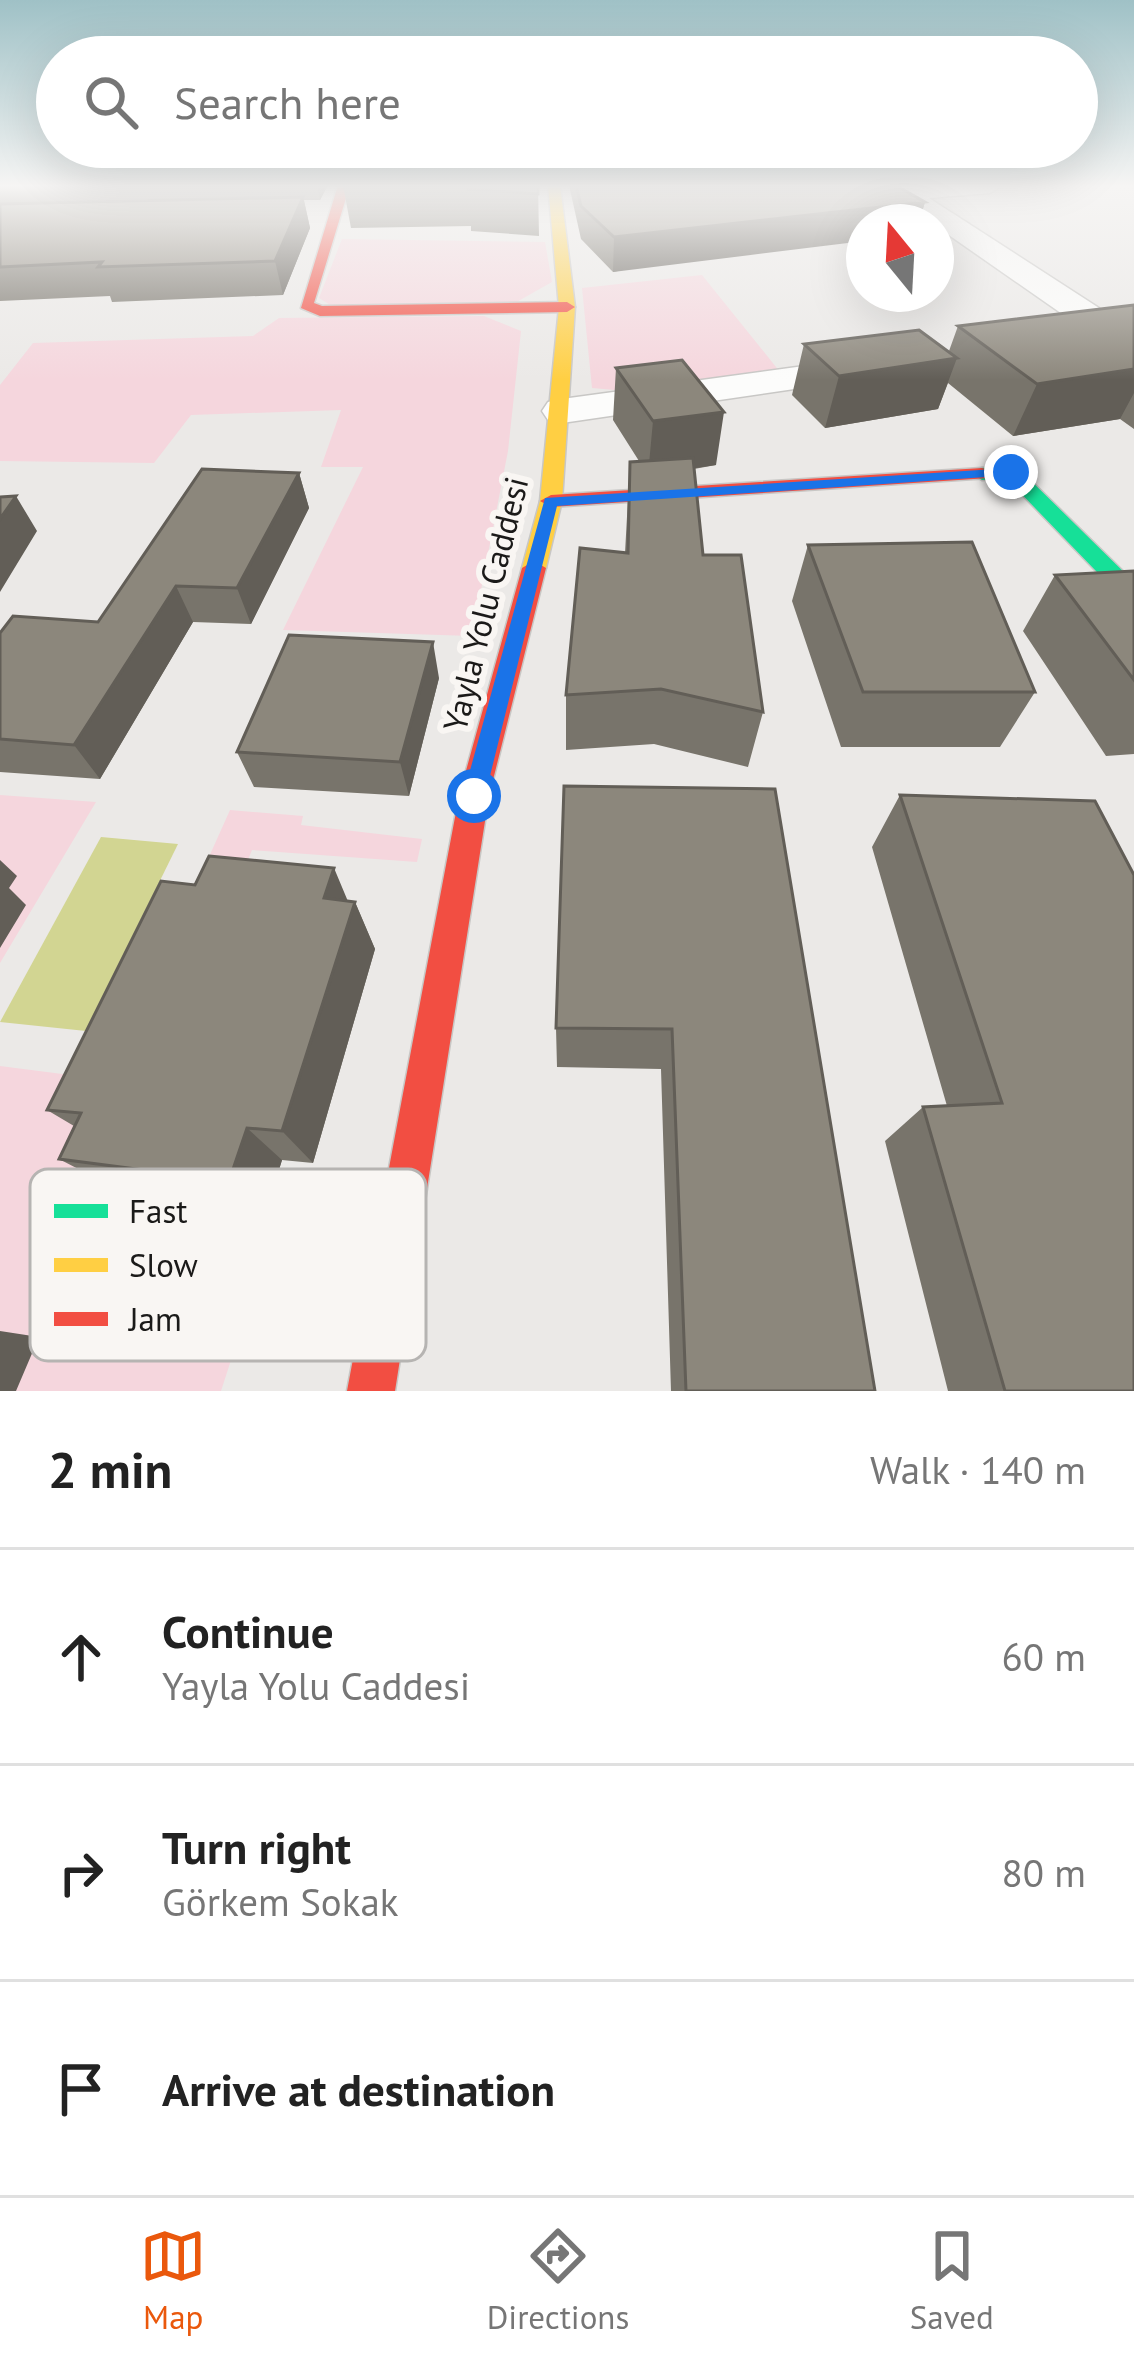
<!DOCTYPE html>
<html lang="en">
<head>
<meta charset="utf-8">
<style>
  :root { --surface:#fff; --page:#f6f6f6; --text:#222; --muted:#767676; --line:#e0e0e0; --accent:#ea580c }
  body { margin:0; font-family:"PT Sans",sans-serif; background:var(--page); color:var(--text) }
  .compass { position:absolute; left:846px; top:204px; width:108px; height:108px; border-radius:50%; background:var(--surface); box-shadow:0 12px 48px #0002; rotate:342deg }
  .stop { position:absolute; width:36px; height:36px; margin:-27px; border:9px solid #1a73e8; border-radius:50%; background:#fff }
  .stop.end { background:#1a73e8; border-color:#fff; box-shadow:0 3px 12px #0008 }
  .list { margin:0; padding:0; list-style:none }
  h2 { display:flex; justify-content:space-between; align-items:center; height:156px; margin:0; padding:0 48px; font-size:51px }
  h2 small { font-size:39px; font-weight:400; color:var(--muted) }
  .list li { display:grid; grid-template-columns:78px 1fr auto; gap:36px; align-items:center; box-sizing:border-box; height:216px; padding:0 48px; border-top:3px solid var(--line) }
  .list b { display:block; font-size:45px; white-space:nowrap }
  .list p { margin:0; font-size:39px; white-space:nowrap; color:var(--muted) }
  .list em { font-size:39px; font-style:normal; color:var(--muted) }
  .icon { flex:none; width:66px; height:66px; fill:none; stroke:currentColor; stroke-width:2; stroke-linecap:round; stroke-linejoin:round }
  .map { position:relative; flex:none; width:1134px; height:1391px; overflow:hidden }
  .search { position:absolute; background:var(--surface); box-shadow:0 12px 48px #0002; left:36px; right:36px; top:36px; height:132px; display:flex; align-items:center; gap:30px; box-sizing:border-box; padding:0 42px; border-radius:66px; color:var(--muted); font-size:45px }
  .sheet { height:804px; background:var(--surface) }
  nav { display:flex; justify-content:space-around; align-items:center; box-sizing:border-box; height:168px; border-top:3px solid var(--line); background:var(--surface); font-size:33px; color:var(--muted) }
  nav a { display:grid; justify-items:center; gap:6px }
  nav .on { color:var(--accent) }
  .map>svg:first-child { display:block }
</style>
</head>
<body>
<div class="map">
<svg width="1134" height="1391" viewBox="0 0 1134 1391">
  <rect width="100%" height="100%" fill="#ebe9e7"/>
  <!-- green -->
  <path fill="#f5d6dd" d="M342,239l203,3 7,40 -39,22 -181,2 -13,-8z
    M702,275l78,97 -154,19 -34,-3 -10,-100z
    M484,316l37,15 -13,120 -36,185 -189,-6 80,-163h-42l20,-57 -150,5 -37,48 -154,-2v-76l33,-42 220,-7 26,-18z
    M0,795l96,7 -96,161z
    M230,810l73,6 -2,9 121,14 -5,23 -165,-12 -141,340 224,22 -27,119 -65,-8 -22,68h-221v-325l109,14z"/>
  <!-- water -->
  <path fill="#d2d592" d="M101,837l77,7 -92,187 -86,-9z"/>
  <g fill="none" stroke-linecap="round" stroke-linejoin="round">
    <defs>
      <path id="street" d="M877,185h126l-13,8 -61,5 170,110 5,7 -12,18h-24l-6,-7 6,-8z
        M877,356l13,3 6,8 -6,8 -328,48 -14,-3 -6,-9 6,-9 14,-3z"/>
      <path id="fast" d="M1011,466l7,2 116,114v22l-8,-2 -120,-124 -24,2 -10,-6 10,-6z"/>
      <path id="slow" d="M548,185h12l15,122 -13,194 -16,67 -12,7 -12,-7 18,-67 19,-194z"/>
      <path id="jam" d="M338,185h12l-36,118 8,3 245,-4 8,5 -8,5 -247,4 -19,-8z
        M982,468l7,2v8l-438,29 -11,-6 11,-6z
        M534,561l12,7 -57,228 -94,595h-48l112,-595 63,-228z"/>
    </defs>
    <!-- street casing -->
    <use href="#street" stroke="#c8c7c5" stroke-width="3"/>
    <!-- fast casing -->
    <use href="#fast" stroke="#c8c7c5" stroke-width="3"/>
    <!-- slow casing -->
    <use href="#slow" stroke="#c8c7c5" stroke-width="3"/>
    <!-- jam casing -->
    <use href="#jam" stroke="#c8c7c5" stroke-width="3"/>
    <!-- street -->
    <use href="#street" fill="#fcfcfb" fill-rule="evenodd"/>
    <!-- fast -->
    <use href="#fast" fill="#16e098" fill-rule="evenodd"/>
    <!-- slow -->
    <use href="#slow" fill="#ffcf43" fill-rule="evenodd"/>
    <!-- jam -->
    <use href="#jam" fill="#f24e42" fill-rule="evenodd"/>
  </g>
  <!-- wall -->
  <path fill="#78746b" d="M0,185h328l-8,15h-16l6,28 -27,67 -171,7 -2,-6 -110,5z
    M343,185h195l1,51 -68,-5v-5l-120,2z
    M569,185h326l30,17 -6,20h-55l-251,50 -32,-33z
    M1134,305v124l-14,-10 -107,17 -65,-53 -10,26 -113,19 -33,-33 12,-51 145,7 9,-25z
    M616,368l100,97 -22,4 9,86 60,157 -15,55 -94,-23 -88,6v-55l59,-142 5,-91 9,-1 -26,-41z
    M299,473l10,35 -58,116 -58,-2 -93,157 -100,-7v-139l98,-11z
    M808,545l227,147 -35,55h-159l-49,-146z
    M1134,571v183l-28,2 -83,-125 32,-56z
    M439,678l-30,118 -155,-9 -17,-35z
    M564,786l311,605h-204l-10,-322 -104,-2 -1,-39z
    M900,795l234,596h-186l-63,-250 38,-34 24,-1 -75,-259z
    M348,901l7,1 20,47 -62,214 -31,-3 -15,48 -152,-20 -56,-29 15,-33 -27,-16z"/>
  <!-- shaded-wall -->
  <path fill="#625e57" d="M317,185h11l-8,15z
    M303,197l7,31 -27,67 -8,-34z
    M925,202l-6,20h-55v19l-251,31 1,-35z
    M957,358l-19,51 -113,19 14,-52z
    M1134,369v24l-14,26 -107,17 24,-52z
    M724,412l-8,53 -68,10 5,-54z
    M299,473l10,35 -58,116 -14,-36z
    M16,496l21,35 -37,61v-73z
    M176,586l17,36 -93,157 -26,-34z
    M433,642l6,36 -30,118 -9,-34z
    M0,860l17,16 -8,12 17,17 -26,43z
    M334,868l18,43 3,-9 20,47 -62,214 -31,-32 42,-233z
    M247,1128l35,32 -15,48 -38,-27z
    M0,1331l39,6 -23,54h-16z"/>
  <!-- building -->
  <path fill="#8c877c" stroke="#625e57" stroke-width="3" d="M468,185h70v9l-70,-5z
    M576,185h319l30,17 -311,35 -33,-31z
    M303,197l-28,64 -177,6 4,-5 -102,5v-63z
    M1134,305v64l-97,15 -79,-58z
    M919,330l38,28 -118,18 -35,-32z
    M682,360l42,52 -71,9 -37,-53z
    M693,458l10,97h38l22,157 -102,-23 -95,6 14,-147 48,5 2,-91z
    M202,469l97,4 -62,115 -61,-2 -102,159 -74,-6v-106l13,-17 85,6z
    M16,496l-16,23v-22z
    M972,542l63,150h-172l-55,-147z
    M1134,571v109l-79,-105z
    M289,635l144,7 -33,120 -163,-10z
    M564,786l211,3 100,602h-189l-14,-362 -116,-1z
    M900,795l195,6 39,74v516h-129l-82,-284 79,-4z
    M209,856l125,12 -10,30 31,4 -73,229 -35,-3 -18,53 -170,-22 22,-46 -34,-3 114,-229 34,4z"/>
  <!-- sky -->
  <linearGradient id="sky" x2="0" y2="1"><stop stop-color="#9fc1c6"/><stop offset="0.49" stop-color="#f6f5f4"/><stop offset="1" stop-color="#f6f5f4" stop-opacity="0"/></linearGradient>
  <rect width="1134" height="380" fill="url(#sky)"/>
  <!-- route -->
  <path fill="#1a73e8" d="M1011,468l5,7 -459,31 -72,290 -4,7h-15l-3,-7 82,-298z"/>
  <g text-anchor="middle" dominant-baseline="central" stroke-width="12" stroke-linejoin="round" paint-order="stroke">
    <!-- street labels -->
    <g font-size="33" fill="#1b1a19" stroke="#f9f6f3">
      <text transform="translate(485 604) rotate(-76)">Yayla Yolu Caddesi</text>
    </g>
  </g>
  <!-- legend -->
  <rect x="30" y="1169" width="396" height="192" rx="18" fill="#f9f6f3" stroke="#b6b4b2" stroke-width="3"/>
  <rect x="54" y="1204" width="54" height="14" fill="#16e098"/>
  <rect x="54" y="1258" width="54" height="14" fill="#ffcf43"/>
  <rect x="54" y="1312" width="54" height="14" fill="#f24e42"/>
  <g font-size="33" fill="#1b1a19">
    <text x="129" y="1223">Fast</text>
    <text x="129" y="1277">Slow</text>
    <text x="129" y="1331">Jam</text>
  </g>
</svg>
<svg class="compass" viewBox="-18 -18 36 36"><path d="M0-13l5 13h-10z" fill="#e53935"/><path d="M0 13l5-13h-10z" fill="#767676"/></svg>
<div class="stop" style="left:474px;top:796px"></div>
<div class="stop end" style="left:1011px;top:472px"></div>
<div class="search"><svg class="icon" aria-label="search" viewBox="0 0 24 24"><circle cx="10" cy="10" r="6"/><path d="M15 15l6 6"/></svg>Search here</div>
</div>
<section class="sheet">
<h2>2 min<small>Walk · 140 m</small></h2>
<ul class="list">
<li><svg class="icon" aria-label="ahead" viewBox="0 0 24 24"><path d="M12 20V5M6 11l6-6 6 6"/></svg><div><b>Continue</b><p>Yayla Yolu Caddesi</p></div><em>60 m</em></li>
<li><svg class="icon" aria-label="right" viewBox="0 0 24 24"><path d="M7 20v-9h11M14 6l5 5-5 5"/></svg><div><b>Turn right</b><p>Görkem Sokak</p></div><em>80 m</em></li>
<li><svg class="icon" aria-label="arrive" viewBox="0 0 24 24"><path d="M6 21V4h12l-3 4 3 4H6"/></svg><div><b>Arrive at destination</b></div></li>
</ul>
</section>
<nav>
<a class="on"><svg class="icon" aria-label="map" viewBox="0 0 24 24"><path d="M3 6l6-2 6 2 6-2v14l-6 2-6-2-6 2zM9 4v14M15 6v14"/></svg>Map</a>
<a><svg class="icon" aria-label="directions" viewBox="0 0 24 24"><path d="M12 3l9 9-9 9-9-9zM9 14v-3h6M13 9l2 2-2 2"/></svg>Directions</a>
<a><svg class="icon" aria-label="saved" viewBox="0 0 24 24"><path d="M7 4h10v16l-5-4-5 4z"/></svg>Saved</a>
</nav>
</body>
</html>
